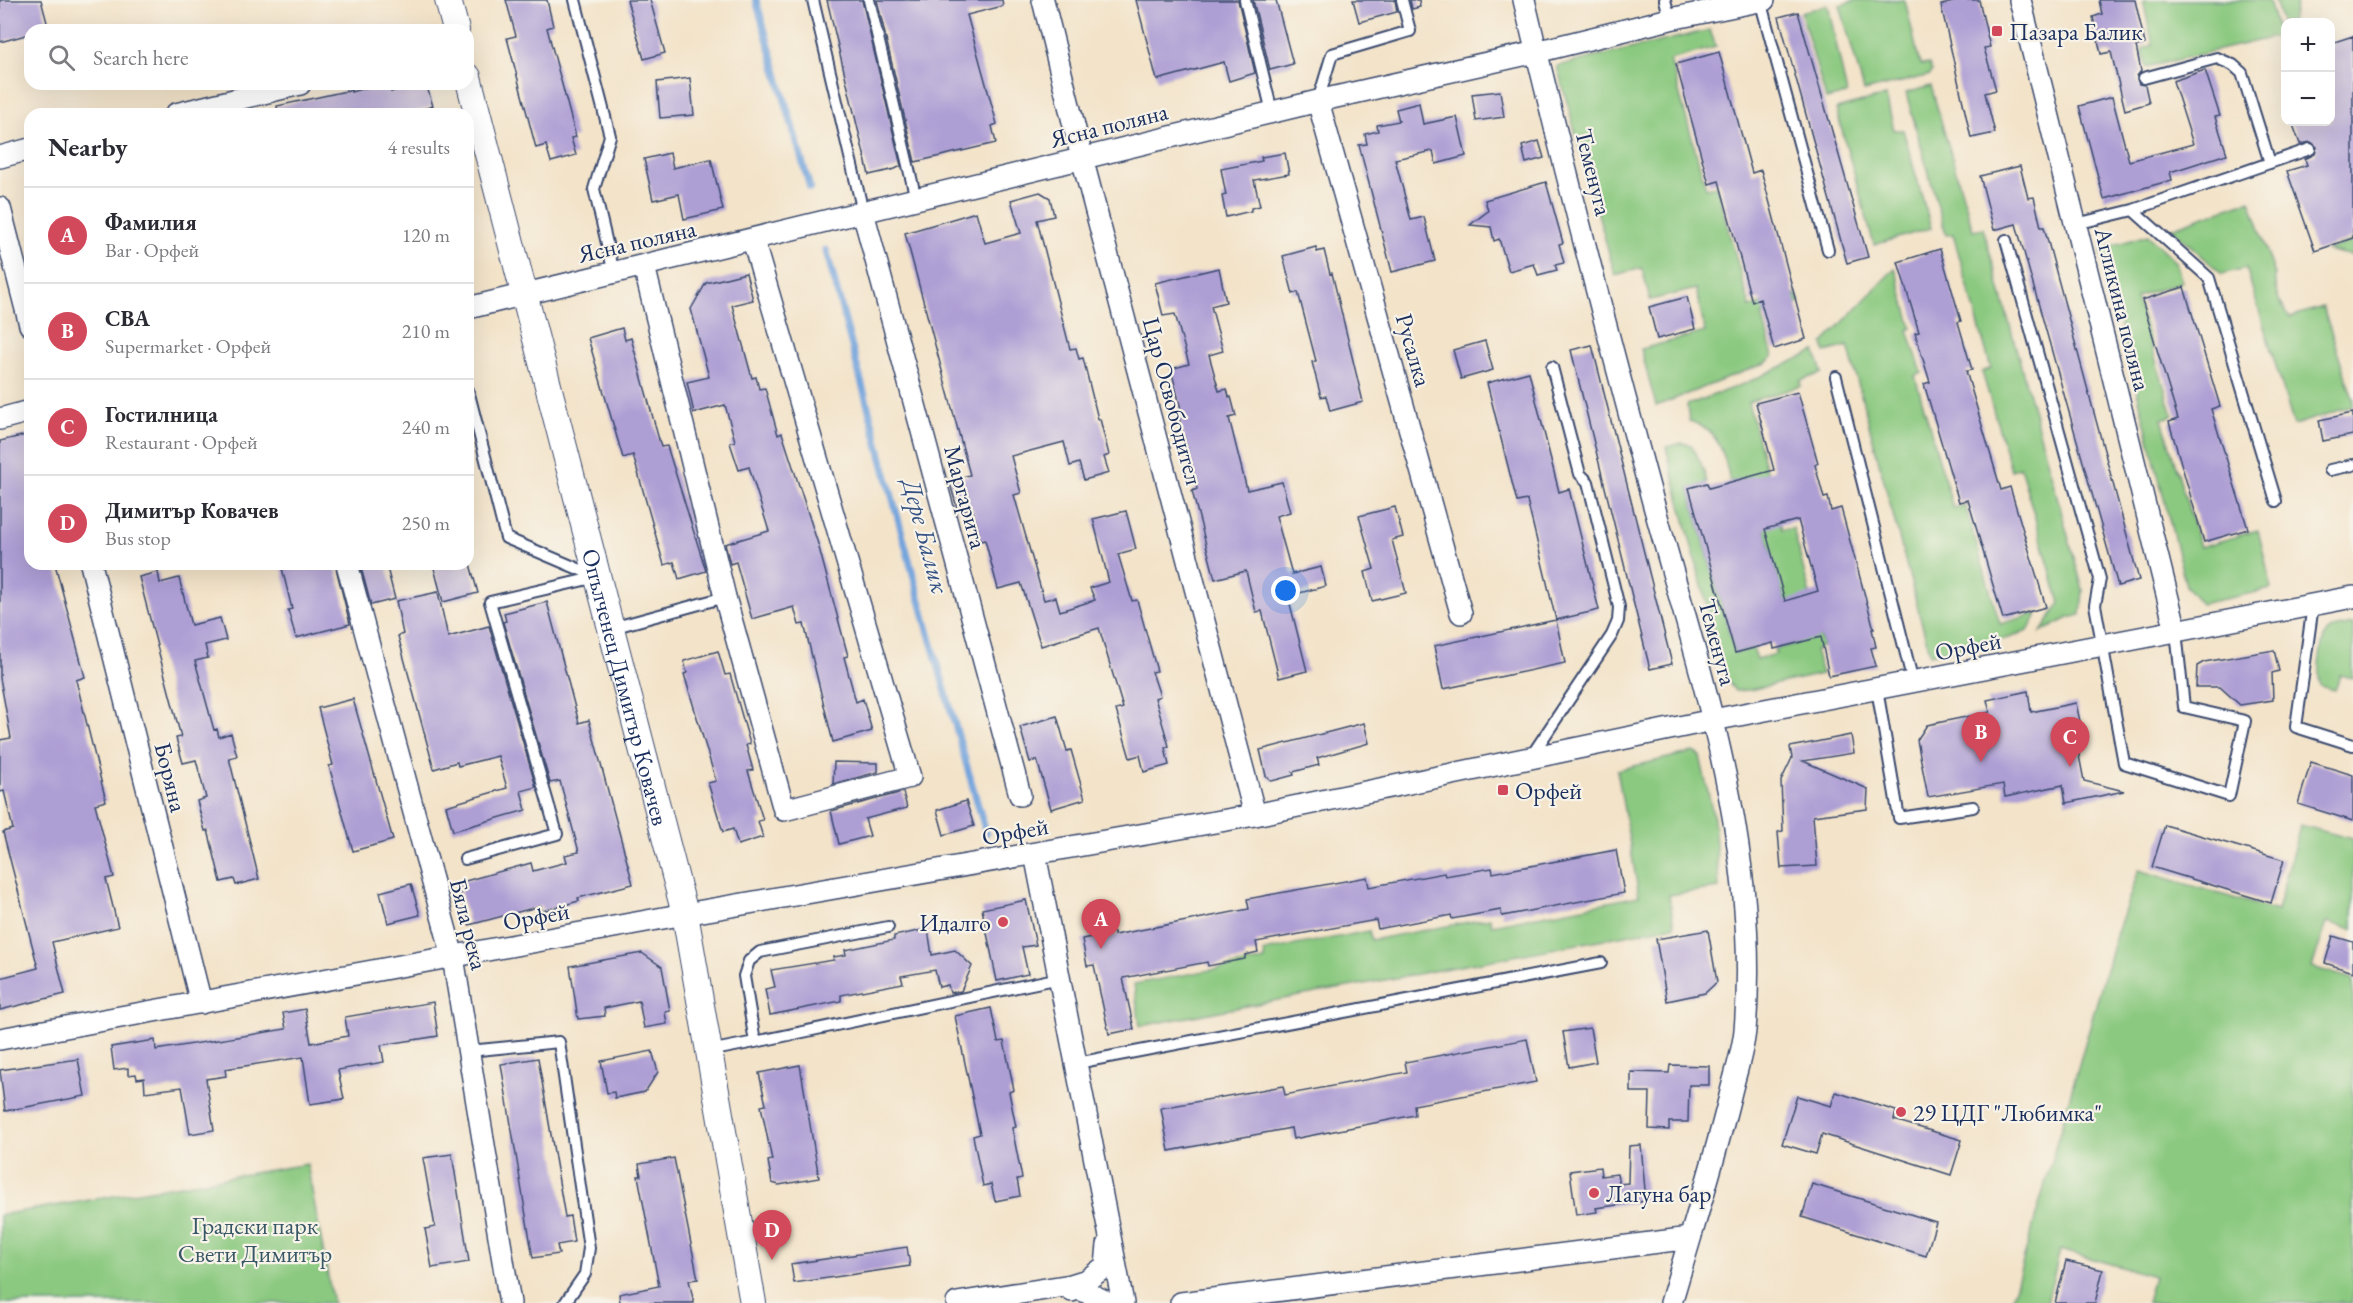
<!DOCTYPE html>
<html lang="en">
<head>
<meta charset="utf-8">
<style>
  :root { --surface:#fff; --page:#f2f2f3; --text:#2b2b33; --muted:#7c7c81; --line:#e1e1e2; --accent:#d1495b }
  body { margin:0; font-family:"EB Garamond",serif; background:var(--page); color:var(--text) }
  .controls { position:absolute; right:18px; top:18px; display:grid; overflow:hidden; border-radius:12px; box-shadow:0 6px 24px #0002 }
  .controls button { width:54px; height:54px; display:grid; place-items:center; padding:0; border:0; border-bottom:2px solid var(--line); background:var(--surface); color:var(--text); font:30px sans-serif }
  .you { position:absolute; left:1286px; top:591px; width:21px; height:21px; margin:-15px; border:4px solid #fff; border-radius:50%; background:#1a73e8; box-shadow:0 0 0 9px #1a73e833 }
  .badge { display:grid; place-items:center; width:39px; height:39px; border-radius:50%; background:var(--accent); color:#fff; font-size:20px; font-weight:700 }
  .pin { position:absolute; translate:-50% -50px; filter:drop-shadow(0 2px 3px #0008) }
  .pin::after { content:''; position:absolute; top:32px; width:21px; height:18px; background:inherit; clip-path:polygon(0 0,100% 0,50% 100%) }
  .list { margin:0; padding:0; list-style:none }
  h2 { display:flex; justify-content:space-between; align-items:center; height:78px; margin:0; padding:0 24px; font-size:26px }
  h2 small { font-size:20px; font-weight:400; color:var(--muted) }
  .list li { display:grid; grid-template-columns:39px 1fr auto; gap:18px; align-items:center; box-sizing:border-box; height:96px; padding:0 24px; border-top:2px solid var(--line) }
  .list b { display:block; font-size:22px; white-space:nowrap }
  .list p { margin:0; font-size:20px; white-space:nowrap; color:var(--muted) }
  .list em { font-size:20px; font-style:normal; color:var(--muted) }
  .icon { flex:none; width:33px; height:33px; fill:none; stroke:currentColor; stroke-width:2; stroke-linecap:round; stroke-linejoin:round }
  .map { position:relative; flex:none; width:2353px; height:1303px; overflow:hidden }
  .search { position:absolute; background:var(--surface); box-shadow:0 6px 24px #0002; left:24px; top:24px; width:450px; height:66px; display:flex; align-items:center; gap:15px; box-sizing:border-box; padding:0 21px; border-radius:18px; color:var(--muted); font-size:22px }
  .panel { position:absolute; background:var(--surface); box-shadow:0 6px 24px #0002; left:24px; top:108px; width:450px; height:462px; border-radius:18px }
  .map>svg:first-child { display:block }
</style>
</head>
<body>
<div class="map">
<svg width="2353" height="1303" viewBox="0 0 2353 1303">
  <rect width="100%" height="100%" fill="#f7f3e8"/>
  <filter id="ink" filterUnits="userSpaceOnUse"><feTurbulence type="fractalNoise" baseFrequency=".0167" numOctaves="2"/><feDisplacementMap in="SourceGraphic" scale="12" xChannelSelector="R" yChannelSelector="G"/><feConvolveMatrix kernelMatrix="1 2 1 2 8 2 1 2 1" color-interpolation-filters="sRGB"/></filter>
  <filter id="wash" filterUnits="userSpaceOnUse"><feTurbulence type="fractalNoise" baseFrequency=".008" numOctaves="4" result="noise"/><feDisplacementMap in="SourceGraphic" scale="24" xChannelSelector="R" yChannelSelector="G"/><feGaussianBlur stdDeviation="1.35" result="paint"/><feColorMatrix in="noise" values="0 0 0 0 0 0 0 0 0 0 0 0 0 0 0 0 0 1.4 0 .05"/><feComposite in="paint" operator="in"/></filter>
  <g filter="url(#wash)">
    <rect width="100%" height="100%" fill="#f3e3c9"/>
    <!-- green -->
    <path fill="#8bc980" stroke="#537c6f" stroke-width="1.5" d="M1857,0h48l15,65 9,-1 3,8 -2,3 -66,16 -24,-86z
      M2143,0h126l10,36 -133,31 -4,-18 11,-4z
      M2275,0h23l-7,22h-5l-1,12z
      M1828,5l19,89 -21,5 -25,-87z
      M1710,30l6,17 -46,13 36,128 10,-2 34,121 46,-13 4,9 -38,12 11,42 -7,6 -110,43 -15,-57 64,-17 -9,-43 -46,11 -8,-32 -27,7 -58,-209z
      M1931,86l42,144 10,-2 100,362 -2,25 -12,3 -28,14 19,-29 -40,-136 -9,3 -29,-98 9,-4 -38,-134 -7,1 -40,-142z
      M1886,96l8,34h9l28,98 -57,17 -38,-136z
      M2250,200l25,75c-2,17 5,29 15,42l33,-10 30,92v7l-59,19 -48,-157 -24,6 -51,-46z
      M2148,235l28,28 6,19 -46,15 37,118 -11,4 38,128 58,-17 14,59 -71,15 -15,-18 -85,-337z
      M2352,241l1,15 -27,-6z
      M1895,268l17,60 -4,2 14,43 -7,3 38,132 12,-3 35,119 38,-11 -10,18 -19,7 -79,16 -82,-308 -23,6 -2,-9z
      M1815,351l7,22 -22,8 1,5 -53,16 34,128 11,-2 30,118 -8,5 7,23 -72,16 -15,1 -9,-12 -60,-232 16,-4 9,2c8,12 13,24 16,38l-18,6 46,164 18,-5 4,11 19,-5 -2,-5 22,-5 -45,-167 -21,5c-5,-27 -11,-53 -41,-61l-2,-16 59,-22z
      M2353,624v54l-13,-3 -5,15 -15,-4c-3,-11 0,-43 6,-52 6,-8 19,-8 27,-10z
      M1693,752l7,4 14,63 5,69 -50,7 5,31 -534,100 -6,-42 131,-24 -1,-9 105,-20 2,9 119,-22 2,7 147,-29 -22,-126z
      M2300,825l53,14v90l-26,-7 -15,45 41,12v324h-206l7,-27 -94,-26 -13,53h-36l104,-365 24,-68 138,41z
      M307,1164l26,139h-333v-88z"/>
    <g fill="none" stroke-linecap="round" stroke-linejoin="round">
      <!-- stream -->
      <path stroke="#71a3dc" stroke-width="7" d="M756,0l54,188
        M826,250l102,380 58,203"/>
    </g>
    <g id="blocks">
      <!-- building -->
      <path fill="#ad9ed4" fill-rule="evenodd" d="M0,0h41l8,30h-19v4l-30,8z
        M506,0h41l6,26 -6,2 29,109 -5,1 5,17 -25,7 -5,-17 -10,3 -29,-110 9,-2z
        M627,0h23l15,53 -21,6z
        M827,0h35l39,166 -6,3 -26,6z
        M877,0h125l1,6 -36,9 30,109 -5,2 4,17 -81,19z
        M1136,0h102l17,73 -26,8 -5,-19 -67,18z
        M1253,0h23l17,64 -23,6z
        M1353,0h42l2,12 -38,10z
        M1410,0h9l1,7 -8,2z
        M1961,0h18l11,47 -6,1 12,42 -11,3 10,40 -24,5 -30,-133z
        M2099,0h36l10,44 -9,2 5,25 -4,5v3l2,5 6,1 4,18 -24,7 -14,-58 -10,2 -8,-37 9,-3z
        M1798,12l70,245 -21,6 -68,-246z
        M2353,36v202l-38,13 -28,-80 20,-6 -2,-6 10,-5 2,-7 -6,-5 -11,2 -8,-22h39v-79z
        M1719,52l33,121 9,-3 45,169 -32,10 -14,-50 -8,3 -33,-121 -10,3 -33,-120z
        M2205,70l15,46 -5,1 12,37 -57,18 2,8 -68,19 -25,-93 33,-9 17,64 64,-17 -20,-63z
        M690,78l4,37 -34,3 -3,-36z
        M379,84h9l3,8 26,-8h9l7,22 -26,8h-129l-1,-8 74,-16v2z
        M1500,91l4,26 -28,4 -4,-27z
        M1419,103l4,21 34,-7 9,39 -30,8 -3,-13 -38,8 16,61 13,-3 11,44 -43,11 -33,-127 8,-1 -2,-10 13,-3 -1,-6 22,-4 -3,-12z
        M1539,141l5,17 -18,5 -4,-17z
        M670,153l3,15 38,-9 12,51 -39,9 -5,-25 -26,6 -9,-41z
        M1285,153l4,21 -35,6 6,26 -9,2v3l-25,6 -4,-21 4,-1 -5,-26 41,-8 -1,-4z
        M2020,166l8,32 6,-1 7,30h3l95,353 -21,6 -102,-362 -22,6 -14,-54z
        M1546,182l17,61 -4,1 5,19 -9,2 2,5 -19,5 -4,-11 -25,7 -10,-32 -5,2 -3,-14 -21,-2 18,-14 -3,-11z
        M1040,192l10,6 4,18 -17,4 33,129 6,-1 3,11 4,-1 15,61h2l9,36 -5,2 5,16 -25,7 -5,-17 -9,3 -6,-24 -53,14 10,37 -7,2 30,105 12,-3 4,14 35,-11 -5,-12 19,-6 -16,-63 33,-8 10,38 -18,5 14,47 5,-1 20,71 -5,1 8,24 -5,2 14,48 -4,2 4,17 -25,7 -4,-17 -10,3 -14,-48 7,-2 -24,-80 -58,18 -20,-63 -23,6 -13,-49 -4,1 -9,-34 -14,4 -9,-31 21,-5 -65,-242 71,-21 9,31 36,-10 -10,-33z
        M1316,247l1,5 7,-2 6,24 2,-1 31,129 -33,9 -4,-15 -5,1 -9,-35 4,-1 -18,-69 -5,2 -10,-38z
        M1940,249l21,72 -3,1 14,48 -6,1 35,119 9,-3 36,120 -43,12 -35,-119 -9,2 -35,-118 6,-2 -15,-49 4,-1 -21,-70z
        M1219,268l7,34 -15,4 12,45 -14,4 10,36 8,-2 2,8h2l5,19 -7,2 18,72 35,-8 8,30 -14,4 16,58 29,-7 5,19 -38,10 19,75 -28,7 -17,-67 -6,1 -10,-41 -31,8 -23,-88 5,-2 -18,-71 4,-1 -12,-48 18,-5 -14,-50 -12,2 -8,-33z
        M746,273l7,27 -21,5 20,73 4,-1 3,12 6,-1 13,47 4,-2 36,111 30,112 -4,1 12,45 7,-3 9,32 -39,11 -29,-118 -5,1 -5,-18 -42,12 -16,-57 -6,2 -5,-20 44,-13 -20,-64 -10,3 -9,-27 5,-2 -10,-36 -31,8 -7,-31 22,-5 -18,-68 15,-26z
        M2184,287l36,119 -9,3 37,120 -44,13 -35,-120 9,-3 -36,-119z
        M1687,297l8,32 -38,10 -8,-32z
        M622,328l3,12 6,-2 30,109 6,-1 39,125 -27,8 -5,-17 -10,3 -31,-110 -10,3 -35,-120z
        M1485,341l8,29 -32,9 -8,-29z
        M1592,345l80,319 -22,5 -79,-319z
        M1529,372l30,120 10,-3 30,121 -43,10 -29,-120 -10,2 -30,-119z
        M1798,392l20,71 -3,2 9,33 4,-1 3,14 10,-3 33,121h-2l4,18 -5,1 5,18 -47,10 -8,-39 -47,12 -1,-6 -38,10 -46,-165 18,-5 2,5 65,-18 -18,-67zM1798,520l20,71 -33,10 -20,-72z
        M2353,413v22l-30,6 -4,-21z
        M30,434v130h25l30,113 -9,3 30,121 -11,3 19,73 -8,2 12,48 -66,15 13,52 -65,16v-32l38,-10 -35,-136 10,-3 -9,-38 -4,1v-52l11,-2 -11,-60v-237z
        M1395,507l8,30 -11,3 14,53 -34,8 -7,-29 9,-3 -15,-53z
        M281,564h54l15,60 -54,14 -8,-28 4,-1z
        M360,564h26l9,35 -24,6z
        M433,564h37l8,29 -35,9z
        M158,572l2,11 19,-5 12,47 29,-7 6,22 -21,5 3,13 -13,3 19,69 3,-1 2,8 12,-4 6,23 -8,2 30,121 -23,6 -2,-6 -13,3 -13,-52 -3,1 -8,-30 9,-3 -10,-38 -13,3 -7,-25 5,-1 -42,-160z
        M438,592l10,45 41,-11 47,161 -15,4 5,19 -73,21 -7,-25 61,-18 -9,-32 -40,10 -1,-4 -23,7 -36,-133 5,-2 -7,-33z
        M547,602l32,121 10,-3 44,164 -55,14 1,3 -37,10 -1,-5 -72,19 -11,-42 73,-20 2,8 34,-9 -2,-7 14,-3 -19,-71 -10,2 -47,-161 3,-1 -2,-8z
        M1556,620l9,43 -122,26 -9,-43z
        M2274,650l5,21 -7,2 1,27 -33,5 -20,-18h-24l1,-21 7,-4z
        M718,651l7,24 5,-1 20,70 -4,1 7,25 -5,1 15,49 -5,1 5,16 -25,8 -5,-16 -10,3 -15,-49 8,-2 -32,-107 3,-1 -3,-12z
        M2028,691l3,21 45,-9 9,41 -8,1 7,36 40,10 -58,12 -3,-18 -58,12 -2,-13 -75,13 -11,-57 10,-15 63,-13 -3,-12z
        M353,699l40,141 -40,11 -24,-85 4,-1 -15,-57z
        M1057,716l10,35 4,-1 14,49 -34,10 -14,-49 -7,2 -10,-35z
        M1364,723l5,20 -52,15 2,7 -26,7 1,3 -22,6 -6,-5 -6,-26z
        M1851,735l3,18 -51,8 65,28 -1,20 -54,7 4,50 -36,2 -3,-36 5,-1 -2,-50 11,-23 -2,-11z
        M834,762l44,1v9l-45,12z
        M2311,762l42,13v46l-55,-17z
        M903,792l4,16 -42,11 5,17 -31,8 -8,-33z
        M966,801l8,25 -30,9 -7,-25z
        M2165,825l119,35 -13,43 -119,-36z
        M1616,850l8,43 -122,23 -1,-6 -49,9 -1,-4 -73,14 -2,-9 -120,22 2,10 -13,3v4l-37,7 -1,-4 -84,16 11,51 -25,5 -15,-69 -7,1 -5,-27 32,-7v3l135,-26 -2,-10 120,-22 2,10 75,-14 1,3 47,-8 1,5z
        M411,884l9,31 -32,8 -8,-31z
        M1026,900l10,45 -14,2 6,27 -31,7 -15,-72z
        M928,929l4,26 23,-5 17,16 -11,25 -11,2 -2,-8 -9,2 -4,-17 -34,6 2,7 -62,12v6l-71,14 -5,-26 10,-2 -4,-17 63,-10 -1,-3 13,-2 -1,-5 49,-10v-4z
        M1708,930l9,52 -12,11 -38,8 -11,-62z
        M2333,936l20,6v30l-28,-9z
        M642,953l20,14 8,44 -5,1 2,12 -23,4 -5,-27 -35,7 1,8 -27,3 -8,-53z
        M433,1002l5,34 -57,9 3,17 -46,8 6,29 -34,5 -7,-47 -78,12 1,7 -20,3 8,51 -24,4 -8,-47 -37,5 -1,-14 -7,1 -1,-5 -8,1v-7l-14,2 -3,-23 44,-7 1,10 130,-21 -3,-16 22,-4 6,34 37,-7 -3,-19z
        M991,1008l7,34 6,-1 10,49 -5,2 7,35 -4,1 10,50 -5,1 3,17 -25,5 -4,-17 -8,2 -10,-50 7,-2 -25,-118z
        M1590,1028l6,34 -27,5 -6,-35z
        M1527,1039l9,43 -122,23 1,10 -122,24 -2,-11 -122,23 -8,-43 122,-22 2,9 122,-23 -2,-10z
        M652,1051l6,21 -13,20 -30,6 -1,-6 -7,1 -6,-32z
        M538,1058l27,159 5,-1 4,26 -17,3 2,9 -26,4 -32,-194z
        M78,1059l7,37 -80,15 -5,-41z
        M800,1065l19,113 -40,7 -7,-2 -4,-22 4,-1 -11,-54 5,-1 -7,-32z
        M1670,1065l39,1v19h-20l-1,37h-19v8l-20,-1 1,-37h-19v-20l38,1z
        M1836,1092l60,19 -2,9 68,20 -11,35 -129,-41 -6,20 -34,-10 15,-48 34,10z
        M1641,1145l5,56 -50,7 1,4 -21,3 -6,-44 30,-4 1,9 16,-2 2,10 9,-1 1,-37z
        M452,1154l17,108 -37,6 -7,-39 10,-2 -12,-69z
        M674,1158l24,121 -9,1 5,23h-74l-1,-9 40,-8 -21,-110h3l-2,-12z
        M1812,1184l124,38 -10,34 -124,-39z
        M907,1247l3,19 -116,17 -3,-19z
        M2066,1261l37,9 -8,33h-40z"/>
    </g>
  </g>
  <g filter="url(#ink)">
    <use href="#blocks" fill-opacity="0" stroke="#3b4a6e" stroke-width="1.5"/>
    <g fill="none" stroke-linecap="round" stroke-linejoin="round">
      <defs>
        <path id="service" d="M575,0l35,136 -16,53 20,84
          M813,0l50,212
          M869,0l47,199
          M1245,0l27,112
          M1665,0l5,19
          M1760,0l68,250
          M2144,78l73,-20 16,7 9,8 28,90
          M1318,101l14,-47 78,-23 -8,-31
          M2133,210l76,68 67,223
          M2076,224l57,-14 177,-61
          M2006,240l94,339 -5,26 29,158 105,33 16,-75 -61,-14 -8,-76
          M1836,377l77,305
          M468,390l38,148 89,38
          M2330,470l23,-5
          M2313,605l-17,122 57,18
          M612,628l113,-31
          M1877,689l22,129 74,-11
          M1532,755l80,-120 6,-14 1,-14 -31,-125 -8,-8 -28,-107
          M465,859l92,-25 -67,-232 107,-25
          M755,1042l305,-64
          M469,1051l90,-9 30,206 -4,26 -20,29
          M709,1051l46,-9 -11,-66 5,-15 11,-9 128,-25
          M1077,1063l524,-100"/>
        <path id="minor" d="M1043,0l39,158 173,657
          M1524,0c40,168 84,336 129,502 47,171 108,348 92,528 -2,22 -10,44 -15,66 -17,70 -39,138 -59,207
          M2020,0l156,631
          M1318,101l143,512
          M176,114l124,-30
          M0,157l30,-8
          M0,208l30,117
          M863,212l157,583
          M644,266l81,331 59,213 126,-33 -157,-537
          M468,308l850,-207 218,-49 134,-33 94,-19
          M0,419l30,-8
          M91,564l110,439
          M347,564l106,393 57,346
          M1035,854l88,449
          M0,1039l685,-125 570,-99 458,-95 640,-123
          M1072,1291l-1,-6 16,-5 19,-14 2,-21
          M957,1303l114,-18 38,18
          M1181,1303l509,-65"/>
        <g id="tertiary">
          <path d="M448,0l8,30"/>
          <path id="s1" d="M468,77l217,837 68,389"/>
        </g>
      </defs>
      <!-- service casing -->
      <use href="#service" stroke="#3b4a6e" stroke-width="14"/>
      <!-- minor casing -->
      <use href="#minor" stroke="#3b4a6e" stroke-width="24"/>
      <!-- tertiary casing -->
      <use href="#tertiary" stroke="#3b4a6e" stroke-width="28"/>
      <!-- service -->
      <use href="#service" stroke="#fff" stroke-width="10"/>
      <!-- minor -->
      <use href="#minor" stroke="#fff" stroke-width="21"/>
      <!-- tertiary -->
      <use href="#tertiary" stroke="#fff" stroke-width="26"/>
    </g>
  </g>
  <!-- markers -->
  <g fill="#d1495b" stroke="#f7f3e8" stroke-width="2">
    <rect x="1991" y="25" width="12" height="12" rx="3"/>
    <rect x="1497" y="784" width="12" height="12" rx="3"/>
    <circle cx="1003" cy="922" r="6"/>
    <circle cx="1901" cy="1112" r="6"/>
    <circle cx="1594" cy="1193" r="6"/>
  </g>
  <g text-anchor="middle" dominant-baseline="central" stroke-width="4.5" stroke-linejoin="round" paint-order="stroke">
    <!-- poi labels -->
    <g font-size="24" fill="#1b2f5e" stroke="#f7f3e8" text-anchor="start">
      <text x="2009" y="31">Пазара Балик</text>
      <text x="1515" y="790">Орфей</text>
      <text x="991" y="922" text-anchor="end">Идалго</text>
      <text x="1913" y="1112">29 ЦДГ "Любимка"</text>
      <text x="1606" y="1193">Лагуна бар</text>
    </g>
    <!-- street labels -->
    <g font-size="24" fill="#1b2f5e" stroke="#f7f3e8">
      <text transform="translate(1109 125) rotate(-14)">Ясна поляна</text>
      <text transform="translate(1594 172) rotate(76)">Теменуга</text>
      <text transform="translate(637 241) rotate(-13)">Ясна поляна</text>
      <text transform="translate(2123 309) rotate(76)">Агликина поляна</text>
      <text transform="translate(1414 350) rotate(74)">Русалка</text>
      <text transform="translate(1173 401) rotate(75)">Цар Освободител</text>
      <text transform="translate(966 497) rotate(75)">Маргарита</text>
      <text transform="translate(1718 642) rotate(75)">Теменуга</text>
      <text transform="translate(1968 646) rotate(-11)">Орфей</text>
      <text stroke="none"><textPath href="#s1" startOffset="630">Опълченец Димитър Ковачев</textPath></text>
      <text transform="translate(171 777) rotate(76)">Боряна</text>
      <text transform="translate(1015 831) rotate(-10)">Орфей</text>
      <text transform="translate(536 916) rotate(-10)">Орфей</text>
      <text transform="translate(469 924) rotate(76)">Бяла река</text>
    </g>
    <!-- park labels -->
    <g font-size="24" fill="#375666" stroke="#f7f3e8">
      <text x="255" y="1225">Градски парк<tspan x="255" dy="28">Свети Димитър</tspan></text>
    </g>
    <!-- water labels -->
    <g font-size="26" font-style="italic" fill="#355284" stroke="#f7f3e8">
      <text transform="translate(926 536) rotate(75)">Дере Балик</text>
    </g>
  </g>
</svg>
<div class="controls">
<button>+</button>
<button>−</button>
</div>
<div class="you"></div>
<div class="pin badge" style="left:1101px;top:949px">A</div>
<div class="pin badge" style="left:1981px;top:762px">B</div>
<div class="pin badge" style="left:2070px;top:767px">C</div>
<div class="pin badge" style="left:772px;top:1260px">D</div>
<div class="search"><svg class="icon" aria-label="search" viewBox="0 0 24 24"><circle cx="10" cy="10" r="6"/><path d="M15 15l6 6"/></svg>Search here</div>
<section class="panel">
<h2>Nearby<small>4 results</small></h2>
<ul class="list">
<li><span class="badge">A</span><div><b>Фамилия</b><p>Bar · Орфей</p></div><em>120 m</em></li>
<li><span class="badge">B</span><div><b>CBA</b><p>Supermarket · Орфей</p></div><em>210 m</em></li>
<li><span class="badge">C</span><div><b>Гостилница</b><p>Restaurant · Орфей</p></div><em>240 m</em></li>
<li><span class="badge">D</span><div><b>Димитър Ковачев</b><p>Bus stop</p></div><em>250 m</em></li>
</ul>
</section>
</div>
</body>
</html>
